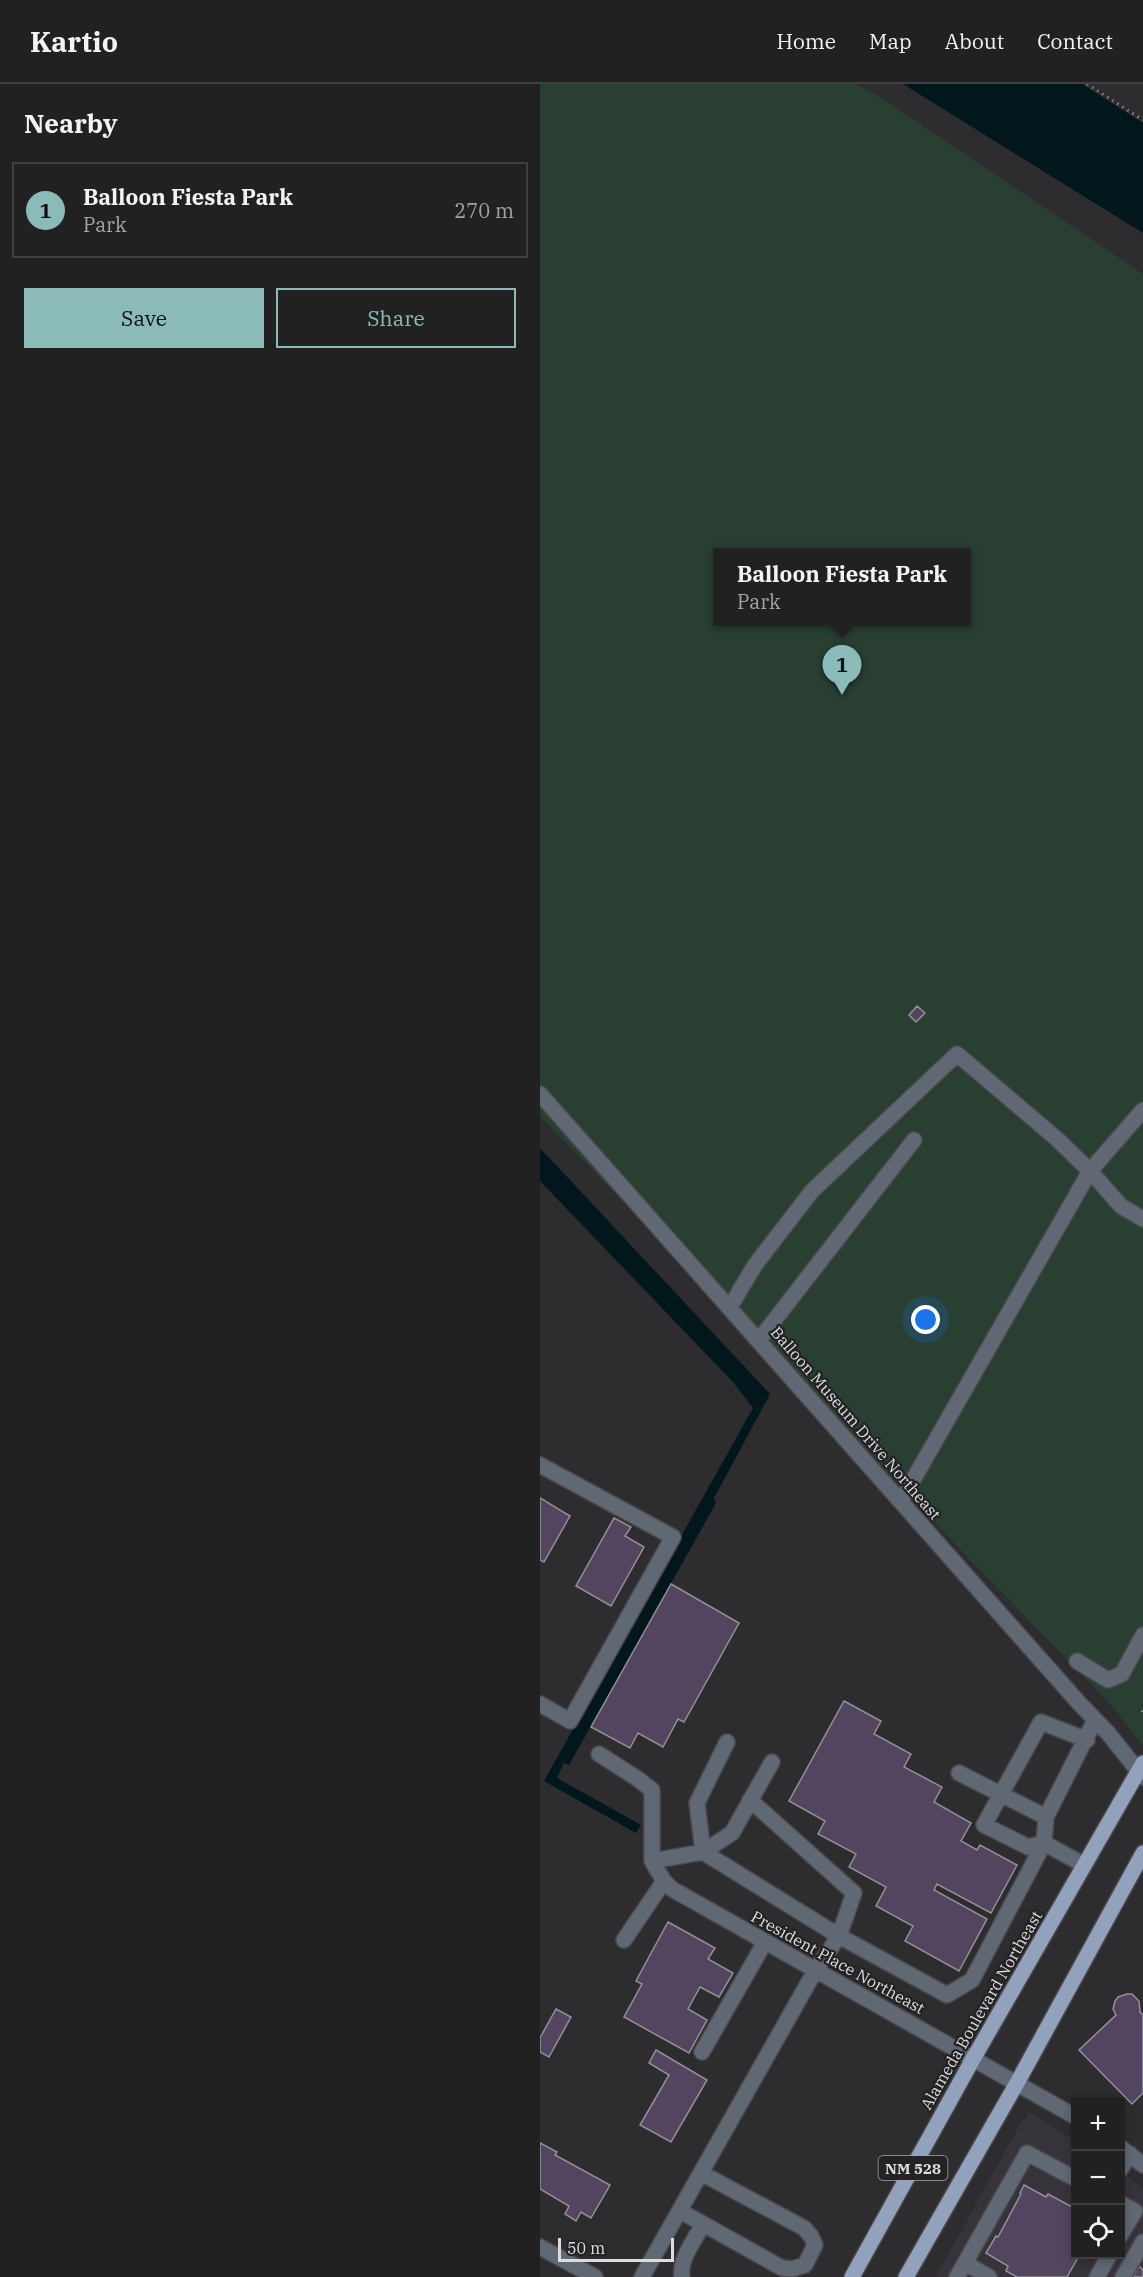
<!DOCTYPE html>
<html lang="en">
<head>
<meta charset="utf-8">
<style>
  :root { --surface:#222122; --page:#2e2e2f; --text:#f1f3f6; --muted:#a2a3a5; --line:#3f3e40; --accent:#8bbbb9 }
  body { margin:0; font-family:"IBM Plex Serif",serif; background:var(--page); color:var(--text) }
  .controls { position:absolute; right:18px; bottom:18px; display:grid; overflow:hidden; border-radius:0px; box-shadow:0 3px 9px #0003 }
  .controls button { width:54px; height:54px; display:grid; place-items:center; padding:0; border:0; border-bottom:2px solid var(--line); background:var(--surface); color:var(--text); font:30px sans-serif }
  .scale { position:absolute; left:18px; bottom:15px; width:116px; box-sizing:border-box; padding-left:6px; border:3px solid #deddde; border-top:0; font-size:16px; line-height:21px; white-space:nowrap; color:#deddde; -webkit-text-stroke:4px #232225; paint-order:stroke }
  .you { position:absolute; left:386px; top:1236px; width:21px; height:21px; margin:-15px; border:4px solid #fff; border-radius:50%; background:#1a73e8; box-shadow:0 0 0 9px #1a73e833 }
  .badge { display:grid; place-items:center; width:39px; height:39px; border-radius:50%; background:var(--accent); color:#111; font-size:20px; font-weight:700 }
  .pin { position:absolute; translate:-50% -50px; filter:drop-shadow(0 2px 3px #0008) }
  .pin::after { content:''; position:absolute; top:32px; width:21px; height:18px; background:inherit; clip-path:polygon(0 0,100% 0,50% 100%) }
  .popup { position:absolute; left:173px; top:464px; width:258px; height:78px; box-sizing:border-box; display:grid; place-content:center; border-radius:0px; background:var(--surface); filter:drop-shadow(0 2px 4px #0005); font-size:20px; white-space:nowrap; color:var(--muted) }
  .popup b { font-size:22px; color:var(--text) }
  .popup::after { content:''; position:absolute; left:50%; top:100%; margin-left:-12px; border:12px solid transparent; border-top-color:var(--surface) }
  .list { margin:0; padding:0; list-style:none }
  h2 { display:flex; justify-content:space-between; align-items:center; height:78px; margin:0; padding:0 24px; font-size:26px }
  h2 small { font-size:20px; font-weight:400; color:var(--muted) }
  .list li { display:grid; grid-template-columns:39px 1fr auto; gap:18px; align-items:center; box-sizing:border-box; height:96px; margin:0 12px 12px; padding:0 12px; border:2px solid var(--line); border-radius:0px }
  .list b { display:block; font-size:22px; white-space:nowrap }
  .list p { margin:0; font-size:20px; white-space:nowrap; color:var(--muted) }
  .list em { font-size:20px; font-style:normal; color:var(--muted) }
  .actions { display:flex; gap:12px; padding:18px 24px }
  .actions a { flex:1; padding:14px 0; border:2px solid var(--accent); border-radius:0px; text-align:center; font-size:21px; color:var(--accent) }
  .actions .main { background:var(--accent); color:#111 }
  .icon { flex:none; width:33px; height:33px; fill:none; stroke:currentColor; stroke-width:2; stroke-linecap:round; stroke-linejoin:round }
  .map { position:relative; flex:none; width:603px; height:2193px; overflow:hidden }
  header { display:flex; align-items:center; gap:36px; box-sizing:border-box; height:84px; padding:0 30px; background:var(--surface); border-bottom:2px solid var(--line) }
  header strong { font-size:28px }
  nav { display:flex; gap:33px; margin-inline-start:auto; font-size:21px }
  main { display:flex }
  aside { flex:1; background:var(--surface) }
  .map>svg:first-child { display:block }
</style>
</head>
<body>
<header>
<strong>Kartio</strong>
<nav><a>Home</a><a>Map</a><a>About</a><a>Contact</a></nav>
</header>
<main>
<aside>
<h2>Nearby<small></small></h2>
<ul class="list">
<li><span class="badge">1</span><div><b>Balloon Fiesta Park</b><p>Park</p></div><em>270 m</em></li>
</ul>
<div class="actions"><a class="main">Save</a><a>Share</a></div>
</aside>
<div class="map">
<svg width="603" height="2193" viewBox="0 0 603 2193">
  <rect width="100%" height="100%" fill="#2d2c2e"/>
  <!-- built -->
  <path fill="#37333b" d="M487,2027l48,29 1,114h44l1,-83 22,18v88h-207l79,-144 8,-13 5,-3z"/>
  <!-- green -->
  <path fill="#283f32" fill-rule="evenodd" d="M0,0h315l23,12 265,178v1472l-31,-40 -572,-590zM178,468h249v70h-249z"/>
  <!-- water -->
  <path fill="#02171b" d="M363,0h179l61,39v110z
    M0,1064l230,246 -56,104 2,5 -147,262 -5,-2 -7,15 84,47 -5,8 -92,-52 209,-373 -20,-26 -193,-201z"/>
  <!-- building -->
  <path fill="#534460" stroke="#939195" stroke-width="1.5" d="M377,922l8,7 -9,9 -7,-7z
    M0,1414l30,18 -26,46 -4,-2z
    M74,1434l17,9 -6,9 19,11 -33,59 -35,-20z
    M131,1500l68,39 -55,99 -6,-3 -15,28 -25,-14 -8,15 -39,-21z
    M304,1617l37,20 -7,13 37,20 -7,13 38,20 -8,15 37,21 -10,18 16,9 3,-5 37,20 -26,48 -54,-29 -3,6 53,29 -28,52 -54,-30 8,-15 -37,-20 10,-19 -37,-20 7,-13 -38,-20 7,-13 -36,-20z
    M128,1838l47,26 -7,11 25,14 -14,24 -19,-10 -12,22 19,11 -18,33 -65,-36 18,-33 -6,-3z
    M587,1910h5l7,7 1,11 3,3v78l-11,11 -53,-54 37,-35 -3,-6 2,-8 3,-4z
    M16,1925l15,8 -22,40 -9,-5v-14z
    M116,1966l51,30 -36,62 -31,-17 29,-50 -20,-12z
    M0,2059l17,9 -2,3 55,30 -19,33 -10,-6 -5,9 -11,-7 4,-8 -29,-17z
    M484,2101l22,12 2,-3 28,15v45h4l-13,23h-50l-11,-6 2,-5 -22,-13 10,-17 2,1 23,-43 -1,-1z
    M599,2182l4,4v7h-10z"/>
  <g fill="none" stroke-linecap="round" stroke-linejoin="round">
    <defs>
      <path id="minor" d="M0,1010l539,609 29,30 35,44
        M190,1223l25,-42 57,-74 145,-137 100,85 33,32 31,35 22,13
        M219,1256l155,-200
        M0,1381l133,72 -103,184 -30,-17
        M361,1417l189,-330 53,-61
        M537,1577l31,19 14,-6 21,-39
        M547,1656l-46,-18 -57,103 44,22 16,-4 2,-26 49,-97
        M187,1658l-30,61 6,49 29,-19 40,-71
        M59,1670l39,25 14,11v71l12,20 8,8 404,228
        M419,1689l87,44
        M210,1716l104,93 -15,43 108,59 25,-15 72,-137 40,22
        M84,1856l40,-59
        M162,1968l63,-110
        M580,2063l23,18
        M580,2086l10,-16
        M580,2119l15,8 -15,25
        M140,2127l102,57 10,1 13,-4 10,-20 -4,-9 -7,-8 -103,-55
        M0,2163l55,30
        M425,2179l24,14
        M102,2193l173,-306 24,-35 -136,-84 -51,9
        M142,2193c-3,-18 13,-37 21,-53
        M417,2193l70,-124 49,26
        M557,2193l13,-23
        M583,2193l20,-35"/>
      <path id="major" d="M312,2193l121,-218 170,-296
        M366,2193l111,-194 126,-230"/>
    </defs>
    <!-- minor casing -->
    <use href="#minor" stroke="#49484a" stroke-width="18"/>
    <!-- major casing -->
    <use href="#major" stroke="#49484a" stroke-width="18"/>
    <!-- path -->
    <path stroke="#868587" stroke-width="3" stroke-dasharray="1.5 4.5" stroke-linecap="butt" d="M547,0l56,36
      M602,1628l1,-3"/>
    <!-- minor -->
    <use href="#minor" stroke="#606874" stroke-width="15"/>
    <!-- major -->
    <use href="#major" stroke="#93a2bc" stroke-width="15"/>
  </g>
  <g text-anchor="middle" dominant-baseline="central" stroke-width="4.5" stroke-linejoin="round" paint-order="stroke">
    <!-- shield labels -->
    <rect fill="#232225" stroke="#a6a5a6" stroke-width="1.5" x="338.5" y="2072" width="69" height="24" rx="4.5"/>
    <g font-size="15" font-weight="bold" fill="#deddde">
      <text x="373" y="2084">NM 528</text>
    </g>
    <!-- street labels -->
    <g font-size="16" fill="#deddde" stroke="#232225">
      <text transform="translate(316 1339) rotate(49)">Balloon Museum Drive Northeast</text>
      <text transform="translate(298 1878) rotate(29)">President Place Northeast</text>
      <text transform="translate(441 1926) rotate(-60)">Alameda Boulevard Northeast</text>
    </g>
  </g>
</svg>
<div class="controls">
<button>+</button>
<button>−</button>
<button><svg class="icon" aria-label="locate" viewBox="0 0 24 24"><circle cx="12" cy="12" r="6"/><path d="M12 2v4M12 18v4M2 12h4M18 12h4"/></svg></button>
</div>
<div class="scale">50 m</div>
<div class="you"></div>
<div class="pin badge" style="left:302px;top:611px">1</div>
<div class="popup"><b>Balloon Fiesta Park</b>Park</div>
</div>
</main>
</body>
</html>
